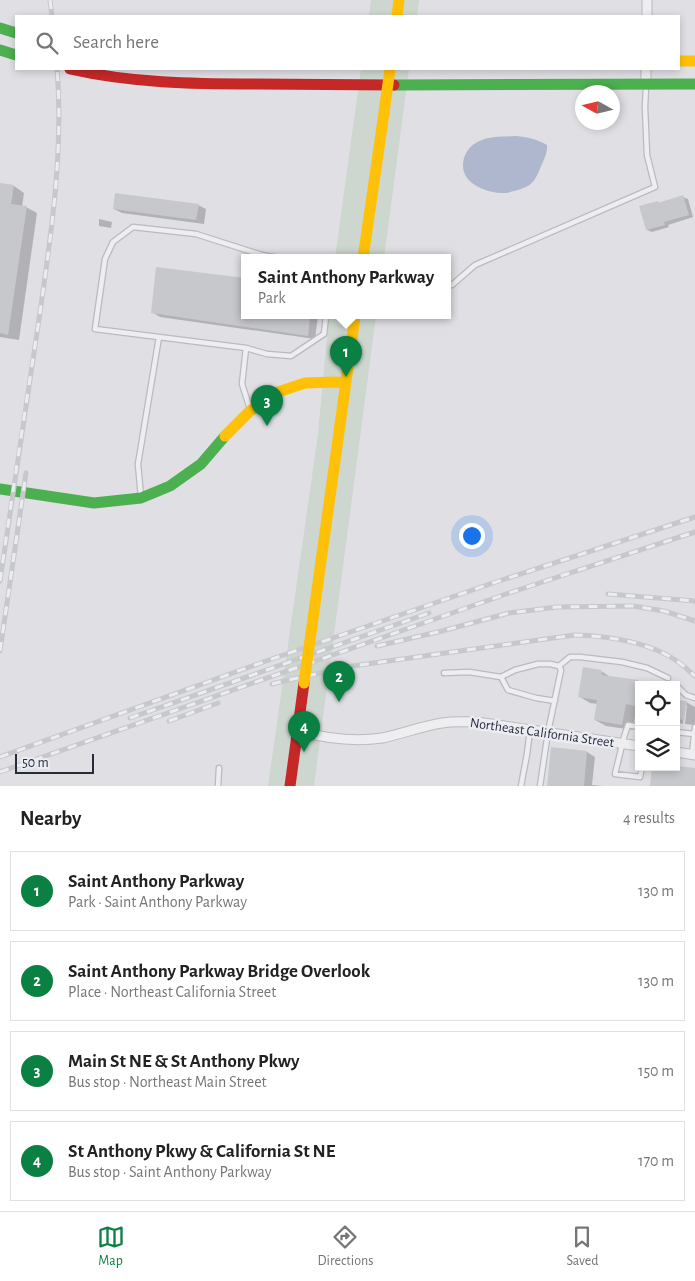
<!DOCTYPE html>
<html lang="en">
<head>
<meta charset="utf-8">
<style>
  :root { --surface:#fff; --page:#f2f2f2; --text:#222; --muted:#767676; --line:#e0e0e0; --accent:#0b8043 }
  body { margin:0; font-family:"Alegreya Sans",sans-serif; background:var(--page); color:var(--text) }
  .controls { position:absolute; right:15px; bottom:15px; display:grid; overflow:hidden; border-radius:0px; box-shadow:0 2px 8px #0003 }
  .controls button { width:45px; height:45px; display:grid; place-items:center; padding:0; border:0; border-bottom:1px solid var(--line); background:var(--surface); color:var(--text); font:25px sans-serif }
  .compass { position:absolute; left:575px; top:85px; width:45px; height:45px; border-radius:50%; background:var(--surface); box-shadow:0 2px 8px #0003; rotate:278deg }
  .scale { position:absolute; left:15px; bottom:12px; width:79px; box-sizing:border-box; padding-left:5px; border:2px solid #272b3b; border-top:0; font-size:14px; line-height:18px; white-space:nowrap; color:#272b3b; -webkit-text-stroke:4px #ecedf3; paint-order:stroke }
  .you { position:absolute; left:471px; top:535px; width:18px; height:18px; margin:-12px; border:4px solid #fff; border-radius:50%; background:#1a73e8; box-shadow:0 0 0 8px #1a73e833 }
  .badge { display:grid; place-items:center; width:32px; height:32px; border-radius:50%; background:var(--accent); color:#fff; font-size:16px; font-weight:700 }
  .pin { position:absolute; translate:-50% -41px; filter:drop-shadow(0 1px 2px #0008) }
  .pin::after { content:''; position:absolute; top:26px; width:18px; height:15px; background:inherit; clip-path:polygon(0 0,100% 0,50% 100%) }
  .popup { position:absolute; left:241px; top:254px; width:210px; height:65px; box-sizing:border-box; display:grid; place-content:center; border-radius:0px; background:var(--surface); filter:drop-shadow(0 1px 4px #0005); font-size:16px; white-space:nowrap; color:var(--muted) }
  .popup b { font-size:19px; color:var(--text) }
  .popup::after { content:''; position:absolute; left:50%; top:100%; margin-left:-10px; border:10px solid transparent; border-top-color:var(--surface) }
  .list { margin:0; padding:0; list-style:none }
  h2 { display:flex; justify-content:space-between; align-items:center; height:65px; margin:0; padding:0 20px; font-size:21px }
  h2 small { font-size:16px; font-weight:400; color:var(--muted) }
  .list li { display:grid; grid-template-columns:32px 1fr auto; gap:15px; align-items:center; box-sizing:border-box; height:80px; margin:0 10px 10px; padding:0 10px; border:1px solid var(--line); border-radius:0px }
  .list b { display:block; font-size:19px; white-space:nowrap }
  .list p { margin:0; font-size:16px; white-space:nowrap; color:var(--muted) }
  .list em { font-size:16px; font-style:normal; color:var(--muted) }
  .icon { flex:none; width:28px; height:28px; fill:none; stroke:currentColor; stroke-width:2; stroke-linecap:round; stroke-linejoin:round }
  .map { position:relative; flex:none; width:695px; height:786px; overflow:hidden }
  .search { position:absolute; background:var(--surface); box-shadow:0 2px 8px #0003; left:15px; right:15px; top:15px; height:55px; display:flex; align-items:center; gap:12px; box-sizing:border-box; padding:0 18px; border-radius:0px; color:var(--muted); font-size:19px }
  .sheet { height:425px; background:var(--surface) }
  nav { display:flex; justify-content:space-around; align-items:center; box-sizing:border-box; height:70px; border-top:1px solid var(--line); background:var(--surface); font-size:14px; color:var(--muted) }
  nav a { display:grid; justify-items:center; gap:2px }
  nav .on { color:var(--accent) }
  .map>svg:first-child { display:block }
</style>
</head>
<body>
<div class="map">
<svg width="695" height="786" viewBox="0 0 695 786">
  <rect width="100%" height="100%" fill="#dfdfe4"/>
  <!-- green -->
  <path fill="#cdd6cf" d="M371,0h48l-2,16h-48z
    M361,69h48l-25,189h-49z
    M329,316h47l-62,470h-46l50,-352z"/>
  <!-- water -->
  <path fill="#aeb7ce" d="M516,136c11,1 21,3 31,9 1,9 -5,18 -8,26 -5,12 -9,15 -21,19 -4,1 -8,2 -11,3 -20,1 -50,-10 -43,-35 3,-9 8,-14 18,-18 10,-4 22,-3 34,-4z"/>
  <!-- shadow -->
  <path fill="#0003" d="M0,184l14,2 10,7 -2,14h4l11,6 -18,127 -19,-3z
    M683,197l5,2 5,18 -25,8 1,2 -17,5 -5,-2 10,-28 3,1z
    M198,205l8,4 -2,15 -82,-11 -8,-4z
    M99,219l13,3 -1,6 -12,-2z
    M152,312l93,4h73l-3,23 -155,-22z
    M601,671l11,7 56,7h-29v25h-3l-3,20 -27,-4 -11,-6 3,-16 -8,-1 -10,-6z
    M676,689l3,2 -1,10 8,1 9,5v18l-10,-1 2,-19h-2l-2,19 -7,-2z
    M553,749l34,3 8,5 -3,28 12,1h-56z"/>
  <!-- building -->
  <path fill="#c7c8cc" d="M0,183l14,2 -3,19 16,2 -19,129 -8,-2z
    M115,193l84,11 -3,16 -83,-11z
    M683,195l6,20 -25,7 1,3 -19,5 -7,-24 19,-5v2z
    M156,267l89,11v38h65l-2,20 -157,-23z
    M583,667l18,3 1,5 37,5v27l-13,-3 -4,21 -28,-5 3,-20 -19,-3z
    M676,700l11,1 -3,19 -8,-1z
    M551,747l36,4 -3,35h-37z
    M676,766l19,2v18h-45l2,-19h24z"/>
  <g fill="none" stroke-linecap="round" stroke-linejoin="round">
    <defs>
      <path id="lane" d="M447,284l5,1 23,-20 180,-78 -8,-32 -2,-48 1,-21
        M246,348l-151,-19 10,-70 8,-17 20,-15 63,7 66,21 17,3
        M250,409l-8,-25 4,-36 21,6 24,2 33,-22 2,-18
        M141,497l-3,-33 21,-127
        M559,666l11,-9h10l42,5 25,6 21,10
        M444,673l25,-1 32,5 14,-7 23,-6h12l9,2 2,4 -13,62 -8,54
        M501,677l7,13 28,8 19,3
        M676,685l10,10 9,3
        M639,727l-11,-2 -4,12 -9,37 25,3 2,-10
        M676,732l18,2
        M692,754l3,-27
        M218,786l1,-18
        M521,786l6,-32 3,-24"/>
      <path id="street" d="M647,16v-16
        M646,84v-15
        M298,731c26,7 57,11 84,7 20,-4 40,-12 60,-15 12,-2 23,-1 35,-1l162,24
        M676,752l19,3"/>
    </defs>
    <!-- lane casing -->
    <use href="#lane" stroke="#babbbf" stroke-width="7"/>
    <!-- street casing -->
    <use href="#street" stroke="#babbbf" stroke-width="11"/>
    <!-- lane -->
    <use href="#lane" stroke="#eeeef0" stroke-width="4.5"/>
    <!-- street -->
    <use href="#street" stroke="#eeeef0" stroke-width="9"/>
    <!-- fast -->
    <path stroke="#4caf50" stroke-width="11" d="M0,28l16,5
      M0,50l16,5
      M394,85l301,-1
      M0,489l94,14 47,-5 29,-12 31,-22 24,-28"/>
    <!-- slow -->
    <path stroke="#ffc107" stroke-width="11" d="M397,16l2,-16
      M679,61h16
      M363,258l19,-131
      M340,425l15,-109
      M225,436l25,-25 25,-18 30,-10 30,-1 11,1"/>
    <!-- jam -->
    <path stroke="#c62828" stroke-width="11" d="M70,69c61,14 123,15 186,15 46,0 92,1 138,1
      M290,786l14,-103"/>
    <defs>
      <path id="rail" d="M50,0l2,16
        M0,581c12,-85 25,-170 38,-255 12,-83 26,-173 19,-257
        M608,594l87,7
        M377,646l65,-15 67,-18 48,-6 76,-1 31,5 31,10
        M0,651l26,-178
        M272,684l12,-3 68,-15 223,-31c33,1 74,7 102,26 6,4 12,10 18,15
        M130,718l299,-105
        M169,721l49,-18
        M0,757l266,-96 224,-77 205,-67
        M0,772l509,-179 186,-61"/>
    </defs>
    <!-- rail casing -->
    <use href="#rail" stroke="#c7c8cb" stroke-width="5"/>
    <!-- rail -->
    <use href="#rail" stroke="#ecedf3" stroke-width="3" stroke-dasharray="9" stroke-linecap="butt"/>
    <!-- slow-bridge -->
    <path stroke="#ffc107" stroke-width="11" d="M382,127l8,-58
      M304,683l36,-258"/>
  </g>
  <g text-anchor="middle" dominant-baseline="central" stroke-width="5" stroke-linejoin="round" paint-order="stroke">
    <!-- street labels -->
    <g font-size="14" fill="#272b3b" stroke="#ecedf3">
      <text transform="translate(542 733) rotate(8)">Northeast California Street</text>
    </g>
  </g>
</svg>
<div class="controls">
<button><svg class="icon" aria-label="locate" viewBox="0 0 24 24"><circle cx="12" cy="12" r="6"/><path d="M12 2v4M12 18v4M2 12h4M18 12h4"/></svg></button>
<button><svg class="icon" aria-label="layers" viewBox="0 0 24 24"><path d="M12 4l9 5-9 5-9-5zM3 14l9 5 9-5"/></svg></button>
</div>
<svg class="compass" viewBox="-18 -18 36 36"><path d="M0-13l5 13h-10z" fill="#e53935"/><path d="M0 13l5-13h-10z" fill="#767676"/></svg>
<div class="scale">50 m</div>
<div class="you"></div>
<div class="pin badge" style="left:346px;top:377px">1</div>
<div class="popup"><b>Saint Anthony Parkway</b>Park</div>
<div class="pin badge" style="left:339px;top:702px">2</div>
<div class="pin badge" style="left:267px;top:426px">3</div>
<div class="pin badge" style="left:304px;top:752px">4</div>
<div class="search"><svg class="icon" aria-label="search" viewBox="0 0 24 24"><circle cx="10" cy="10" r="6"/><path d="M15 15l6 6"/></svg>Search here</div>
</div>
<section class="sheet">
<h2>Nearby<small>4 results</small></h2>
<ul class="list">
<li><span class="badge">1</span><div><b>Saint Anthony Parkway</b><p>Park · Saint Anthony Parkway</p></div><em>130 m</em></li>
<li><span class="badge">2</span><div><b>Saint Anthony Parkway Bridge Overlook</b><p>Place · Northeast California Street</p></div><em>130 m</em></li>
<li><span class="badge">3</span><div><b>Main St NE &amp; St Anthony Pkwy</b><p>Bus stop · Northeast Main Street</p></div><em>150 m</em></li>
<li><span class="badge">4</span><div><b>St Anthony Pkwy &amp; California St NE</b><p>Bus stop · Saint Anthony Parkway</p></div><em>170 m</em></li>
</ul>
</section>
<nav>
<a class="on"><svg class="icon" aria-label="map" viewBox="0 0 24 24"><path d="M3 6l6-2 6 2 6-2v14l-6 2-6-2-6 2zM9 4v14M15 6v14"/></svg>Map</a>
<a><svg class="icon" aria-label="directions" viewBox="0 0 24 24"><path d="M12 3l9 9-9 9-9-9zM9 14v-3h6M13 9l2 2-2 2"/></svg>Directions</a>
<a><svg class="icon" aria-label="saved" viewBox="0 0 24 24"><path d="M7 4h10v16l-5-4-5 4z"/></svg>Saved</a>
</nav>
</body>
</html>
